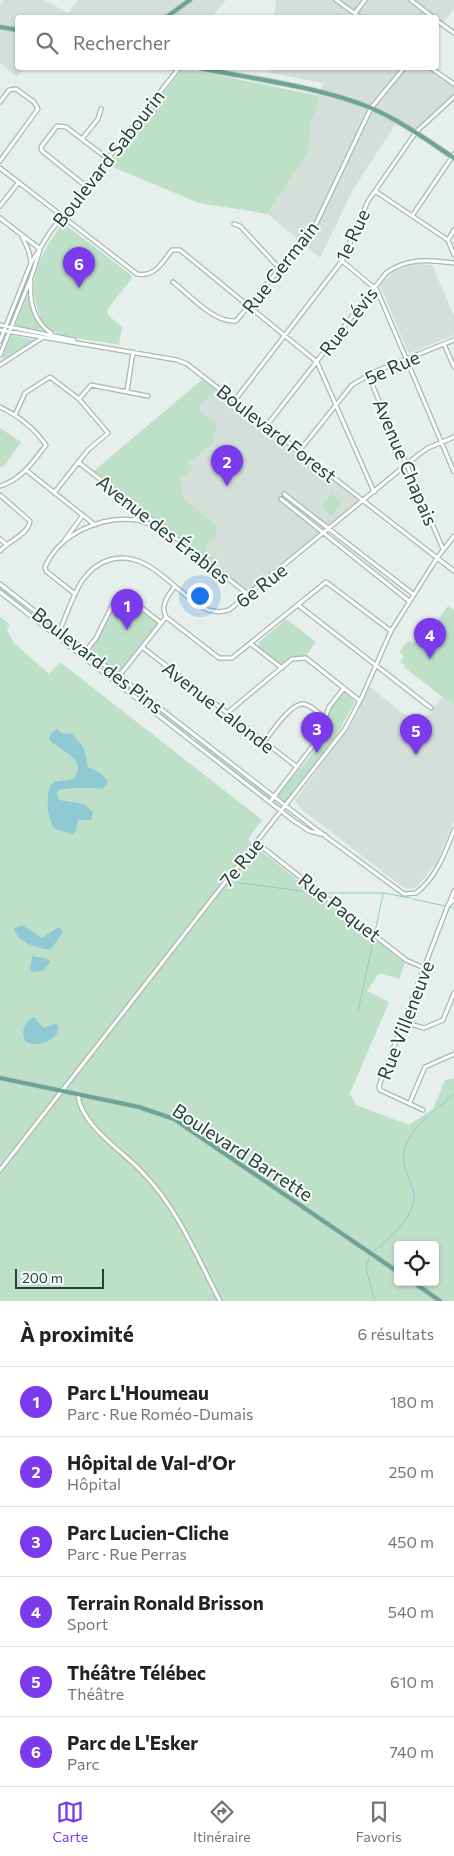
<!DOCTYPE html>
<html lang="fr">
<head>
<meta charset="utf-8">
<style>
  :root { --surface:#fff; --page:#f6f6f6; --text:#222; --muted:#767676; --line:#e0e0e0; --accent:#7c3aed }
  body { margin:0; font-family:Commissioner,sans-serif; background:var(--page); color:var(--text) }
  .controls { position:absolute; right:15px; bottom:15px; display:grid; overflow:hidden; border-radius:5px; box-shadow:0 1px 4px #0004 }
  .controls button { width:45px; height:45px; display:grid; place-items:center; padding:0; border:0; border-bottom:1px solid var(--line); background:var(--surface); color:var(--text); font:25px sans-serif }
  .scale { position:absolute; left:15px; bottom:12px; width:89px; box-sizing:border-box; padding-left:5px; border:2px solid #24423a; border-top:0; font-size:14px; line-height:18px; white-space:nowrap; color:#24423a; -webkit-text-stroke:4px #f7fbf9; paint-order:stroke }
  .you { position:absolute; left:199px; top:595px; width:18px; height:18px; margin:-12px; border:4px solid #fff; border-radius:50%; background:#1a73e8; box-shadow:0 0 0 8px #1a73e833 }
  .badge { display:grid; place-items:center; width:32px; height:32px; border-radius:50%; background:var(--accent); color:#fff; font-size:16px; font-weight:700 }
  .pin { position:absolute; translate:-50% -41px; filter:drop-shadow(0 1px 2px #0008) }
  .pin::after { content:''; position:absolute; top:26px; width:18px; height:15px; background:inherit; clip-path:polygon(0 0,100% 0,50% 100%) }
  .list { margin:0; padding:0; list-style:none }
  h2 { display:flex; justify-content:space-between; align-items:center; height:65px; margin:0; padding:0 20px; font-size:21px }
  h2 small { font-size:16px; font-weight:400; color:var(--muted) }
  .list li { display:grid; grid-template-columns:32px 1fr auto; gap:15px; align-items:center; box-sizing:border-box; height:70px; padding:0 20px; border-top:1px solid var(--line) }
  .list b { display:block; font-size:19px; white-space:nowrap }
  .list p { margin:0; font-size:16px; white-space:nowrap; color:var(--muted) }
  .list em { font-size:16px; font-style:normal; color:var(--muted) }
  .icon { flex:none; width:28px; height:28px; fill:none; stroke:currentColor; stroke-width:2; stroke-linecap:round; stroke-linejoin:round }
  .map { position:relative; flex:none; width:454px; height:1301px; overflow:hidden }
  .search { position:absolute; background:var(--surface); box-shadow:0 1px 4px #0004; left:15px; right:15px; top:15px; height:55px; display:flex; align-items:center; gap:12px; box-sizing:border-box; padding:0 18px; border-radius:5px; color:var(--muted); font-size:19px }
  .sheet { height:485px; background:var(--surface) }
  nav { display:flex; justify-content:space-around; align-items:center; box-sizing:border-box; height:70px; border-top:1px solid var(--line); background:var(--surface); font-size:14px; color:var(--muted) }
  nav a { display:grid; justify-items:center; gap:2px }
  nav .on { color:var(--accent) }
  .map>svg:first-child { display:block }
</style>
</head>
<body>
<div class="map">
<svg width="454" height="1301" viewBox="0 0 454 1301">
  <rect width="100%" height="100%" fill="#e6efeb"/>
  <!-- built -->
  <path fill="#d4dfda" d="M4,0h40l24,13 10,-13h148l-14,17 -194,1v50h6l-7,9 -17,-14v-58z
    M276,0h178v9l-17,21 -1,-12h-162z
    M271,68h164l19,14v19l-37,34 -21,-11 -44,67 -32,67 -52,-44 40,-60 4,-33 11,-38 -53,-10z
    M415,264l17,1 22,51v19l-44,18 -2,-1 -28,-67 13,-13z
    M203,379l157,122 -110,92 -156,-122z
    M370,687l49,39 23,-29 12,9v115l-17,41 -20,25 -5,2 -8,-1 -103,-79 -6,-9 55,-73z"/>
  <!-- green -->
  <path fill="#bfe0c8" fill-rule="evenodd" d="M183,68l137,28 -8,25 -4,33 -40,60 -69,-11 -91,-38z
    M63,223l68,52 1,3 -25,32 1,5 14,12 -3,18c-19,-4 -47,-6 -65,-13 -9,-4 -13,-12 -16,-21 -12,-32 5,-62 25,-88z
    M30,289l5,28 7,13 -27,-4z
    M11,335l23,5 -33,21z
    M203,379l13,10 -19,19 21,18 -5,7 1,9 -27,22 6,5 -12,9 2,20 33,27 1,6 -11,16 8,14 -1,2 -119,-92z
    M0,428l21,14 -17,24 -4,1z
    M332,493l10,10 -10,13 -11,-9z
    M0,586l56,43v2l-56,-42z
    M124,595l37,28 -42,53 -33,-25 10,-13 20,-40z
    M448,606l6,4v96l-50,-39 1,-2 -5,-4 4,-5 -5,-4 9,-11 5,2 7,-4 2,1z
    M0,617l10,8 -3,5 7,13 35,31 11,-12 202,158 -14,19 9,9 148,115 -6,16 -20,-6 -12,18 22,11 -39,91 6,12 53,20 24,-16 12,-29 9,-2v223h-454zM398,1245h37v37h-37z
    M286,619l30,23 -10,14 -15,1 -8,7h-4l-21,-17 1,-5z
    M120,679l73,57 -2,2 -73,-57z
    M346,693l9,9 -19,34 -51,66 -8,-6c13,-17 37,-40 46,-60 5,-13 5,-39 23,-43z
    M197,739l73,57 -1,3 -74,-58z"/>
  <!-- water -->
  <path fill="#8ec9d4" d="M57,729l5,4 10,1 12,14 4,19 14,7 6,8 -5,7c-6,-2 -41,-1 -45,1l-1,5 2,5 25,4 9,8 -2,8h-13l-2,11 -4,3 -17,-5c-8,-10 -9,-30 -5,-43l4,-4 19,-3c17,-21 -15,-28 -24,-40l3,-7z
    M22,925l20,13 15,-10h4l2,4 -12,17c-12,1 -36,-8 -37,-21z
    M32,956l16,3 2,4 -8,8 -10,1 -2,-2z
    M34,1017l9,11 12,-4 3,1c3,15 -22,24 -33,16 -4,-9 -1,-19 9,-24z"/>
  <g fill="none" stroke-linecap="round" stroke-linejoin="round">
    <!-- stream -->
    <path stroke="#8ec9d4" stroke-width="1" d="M239,883l79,10
      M325,893h59l26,5
      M413,899l32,7
      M450,907l4,1
      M375,932l8,-38
      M358,1011l16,-74
      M374,1251c14,-11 41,-34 40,-55 -1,-15 -13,-27 -10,-44 5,-25 32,-42 50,-58
      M369,1258l-3,10 8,30"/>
    <defs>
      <path id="minor" d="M336,0l25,18
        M411,0l23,18
        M355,13l10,-13
        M436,20l18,13
        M431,68l23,16
        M0,102l9,-12 7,-1 18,13 4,7 -38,52
        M82,139l16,-20 3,-10
        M0,168l137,106c18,3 25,-11 35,-24h8l137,112 57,130
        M87,187l-45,-36 -1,-4 16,-21 9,1 42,32
        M375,191l73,49 6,15
        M0,206l19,-24
        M412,216l42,-62
        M0,218l40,31
        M234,224l6,2 39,42
        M22,236l7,16 2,11
        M448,240l6,-10
        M342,261l35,29 77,182
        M31,281c-2,20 3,41 20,52
        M173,282c17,13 40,41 63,39l78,-93 57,-120 33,-40
        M0,325l74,15
        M0,330l177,30 10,4 267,207
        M0,341l31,-78 19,-31 129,-164
        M444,344l10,23
        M0,355l31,-77 9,-28
        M0,365l42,-27
        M368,375l75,174
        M127,391l6,-39
        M79,399l12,-14 57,11
        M235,400l107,-139 26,-60 48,-69 38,-35
        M0,407c19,9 34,21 46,38 -13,17 -25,35 -46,41
        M15,415l10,-22 25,-16 29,22 29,34 -20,17 -34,43
        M267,425l119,-152c22,-16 43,-13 68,-10
        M300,450l52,-65 22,-13 80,-32
        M78,462l171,133
        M26,470l69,55
        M284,494l129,100
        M0,495l30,26c-2,14 -21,19 -30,30
        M281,499l128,102
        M0,539l6,5
        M64,541l19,-26
        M0,584l313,243 91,67 12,-1c20,-15 29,-40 38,-63
        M0,592l294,229 15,10 16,4
        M75,594l-29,-23 -1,-4c15,-34 56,-51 91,-47 8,1 17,6 25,9
        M298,605l133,103
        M166,617l53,41h13l94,-76 65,49
        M166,617c-6,-12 2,-21 9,-31
        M57,636c9,-18 14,-38 25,-55 7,-10 16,-18 27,-21 41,-12 66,35 99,50l11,2 10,-2 189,-155 10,-7 26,-11
        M251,644l31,24
        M142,647l155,120
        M82,656l14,-18 20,-40 8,-3 5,3 32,25
        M115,681l51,-64
        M227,713l65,-54 14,-1 54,43
        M264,742c8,-10 27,-40 40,-38 7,1 15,9 20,14
        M270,802l48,-63 11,-32 15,-19
        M257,843l149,117 18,8
        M449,904l5,-13
        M403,1022l21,6 19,-8 11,-27
        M78,1095c3,31 45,56 65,78 35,36 54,84 77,128
        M410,1102l15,-35 29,-13
        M423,1110l-43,-20 -1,-4 69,-181 6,-5
        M0,1170l345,-441 17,-32 29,-66 46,-73 17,-22"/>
      <path id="major" d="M165,18l25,-18
        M0,27l18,3
        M199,68c55,11 121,19 172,40 30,13 56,32 83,50
        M0,1078l139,29 35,12 224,153
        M413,1282l27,19"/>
    </defs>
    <!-- minor casing -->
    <use href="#minor" stroke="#a8b8b2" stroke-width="5.5"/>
    <!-- major casing -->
    <use href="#major" stroke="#c2cac8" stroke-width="6"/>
    <!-- minor -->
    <use href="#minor" stroke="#fff" stroke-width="3"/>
    <!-- major -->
    <use href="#major" stroke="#6aa596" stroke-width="4"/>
  </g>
  <g text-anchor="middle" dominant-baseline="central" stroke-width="4" stroke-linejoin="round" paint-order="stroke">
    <!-- street labels -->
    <g font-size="19" fill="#24423a" stroke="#f7fbf9">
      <text transform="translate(108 158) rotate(-52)">Boulevard Sabourin</text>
      <text transform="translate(352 235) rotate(-65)">1e Rue</text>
      <text transform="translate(280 267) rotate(-52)">Rue Germain</text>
      <text transform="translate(348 321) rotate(-52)">Rue Lévis</text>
      <text transform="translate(392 367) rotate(-24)">5e Rue</text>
      <text transform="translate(277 433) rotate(38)">Boulevard Forest</text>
      <text transform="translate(406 462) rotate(67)">Avenue Chapais</text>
      <text transform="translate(164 529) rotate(38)">Avenue des Érables</text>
      <text transform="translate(261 585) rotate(-38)">6e Rue</text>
      <text transform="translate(98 660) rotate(38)">Boulevard des Pins</text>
      <text transform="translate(219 707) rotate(38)">Avenue Lalonde</text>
      <text transform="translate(241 862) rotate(-51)">7e Rue</text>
      <text transform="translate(340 907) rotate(38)">Rue Paquet</text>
      <text transform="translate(405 1020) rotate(-69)">Rue Villeneuve</text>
      <text transform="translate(243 1152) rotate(33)">Boulevard Barrette</text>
    </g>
  </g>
</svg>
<div class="controls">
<button><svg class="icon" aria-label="locate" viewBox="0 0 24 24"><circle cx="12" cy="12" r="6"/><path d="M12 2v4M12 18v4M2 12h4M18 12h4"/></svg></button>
</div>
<div class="scale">200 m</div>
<div class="you"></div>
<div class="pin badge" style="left:127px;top:630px">1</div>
<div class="pin badge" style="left:227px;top:486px">2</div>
<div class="pin badge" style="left:317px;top:753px">3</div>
<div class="pin badge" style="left:430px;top:659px">4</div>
<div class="pin badge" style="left:416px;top:755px">5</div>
<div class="pin badge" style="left:79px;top:288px">6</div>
<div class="search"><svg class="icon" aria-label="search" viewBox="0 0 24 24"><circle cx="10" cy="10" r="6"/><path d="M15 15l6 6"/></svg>Rechercher</div>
</div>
<section class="sheet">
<h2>À proximité<small>6 résultats</small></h2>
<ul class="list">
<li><span class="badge">1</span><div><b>Parc L'Houmeau</b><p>Parc · Rue Roméo-Dumais</p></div><em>180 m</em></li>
<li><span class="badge">2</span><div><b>Hôpital de Val-d’Or</b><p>Hôpital</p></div><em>250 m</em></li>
<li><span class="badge">3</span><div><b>Parc Lucien-Cliche</b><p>Parc · Rue Perras</p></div><em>450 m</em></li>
<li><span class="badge">4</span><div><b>Terrain Ronald Brisson</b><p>Sport</p></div><em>540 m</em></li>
<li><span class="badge">5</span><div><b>Théâtre Télébec</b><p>Théâtre</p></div><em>610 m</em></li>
<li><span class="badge">6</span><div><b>Parc de L'Esker</b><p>Parc</p></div><em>740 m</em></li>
</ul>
</section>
<nav>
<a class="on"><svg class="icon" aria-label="map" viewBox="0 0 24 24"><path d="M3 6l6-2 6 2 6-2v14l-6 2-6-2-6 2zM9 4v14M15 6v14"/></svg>Carte</a>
<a><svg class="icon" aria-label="directions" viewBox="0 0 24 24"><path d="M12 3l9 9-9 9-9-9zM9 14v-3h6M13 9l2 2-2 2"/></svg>Itinéraire</a>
<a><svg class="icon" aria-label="saved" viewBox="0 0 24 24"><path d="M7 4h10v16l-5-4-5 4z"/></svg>Favoris</a>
</nav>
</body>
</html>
